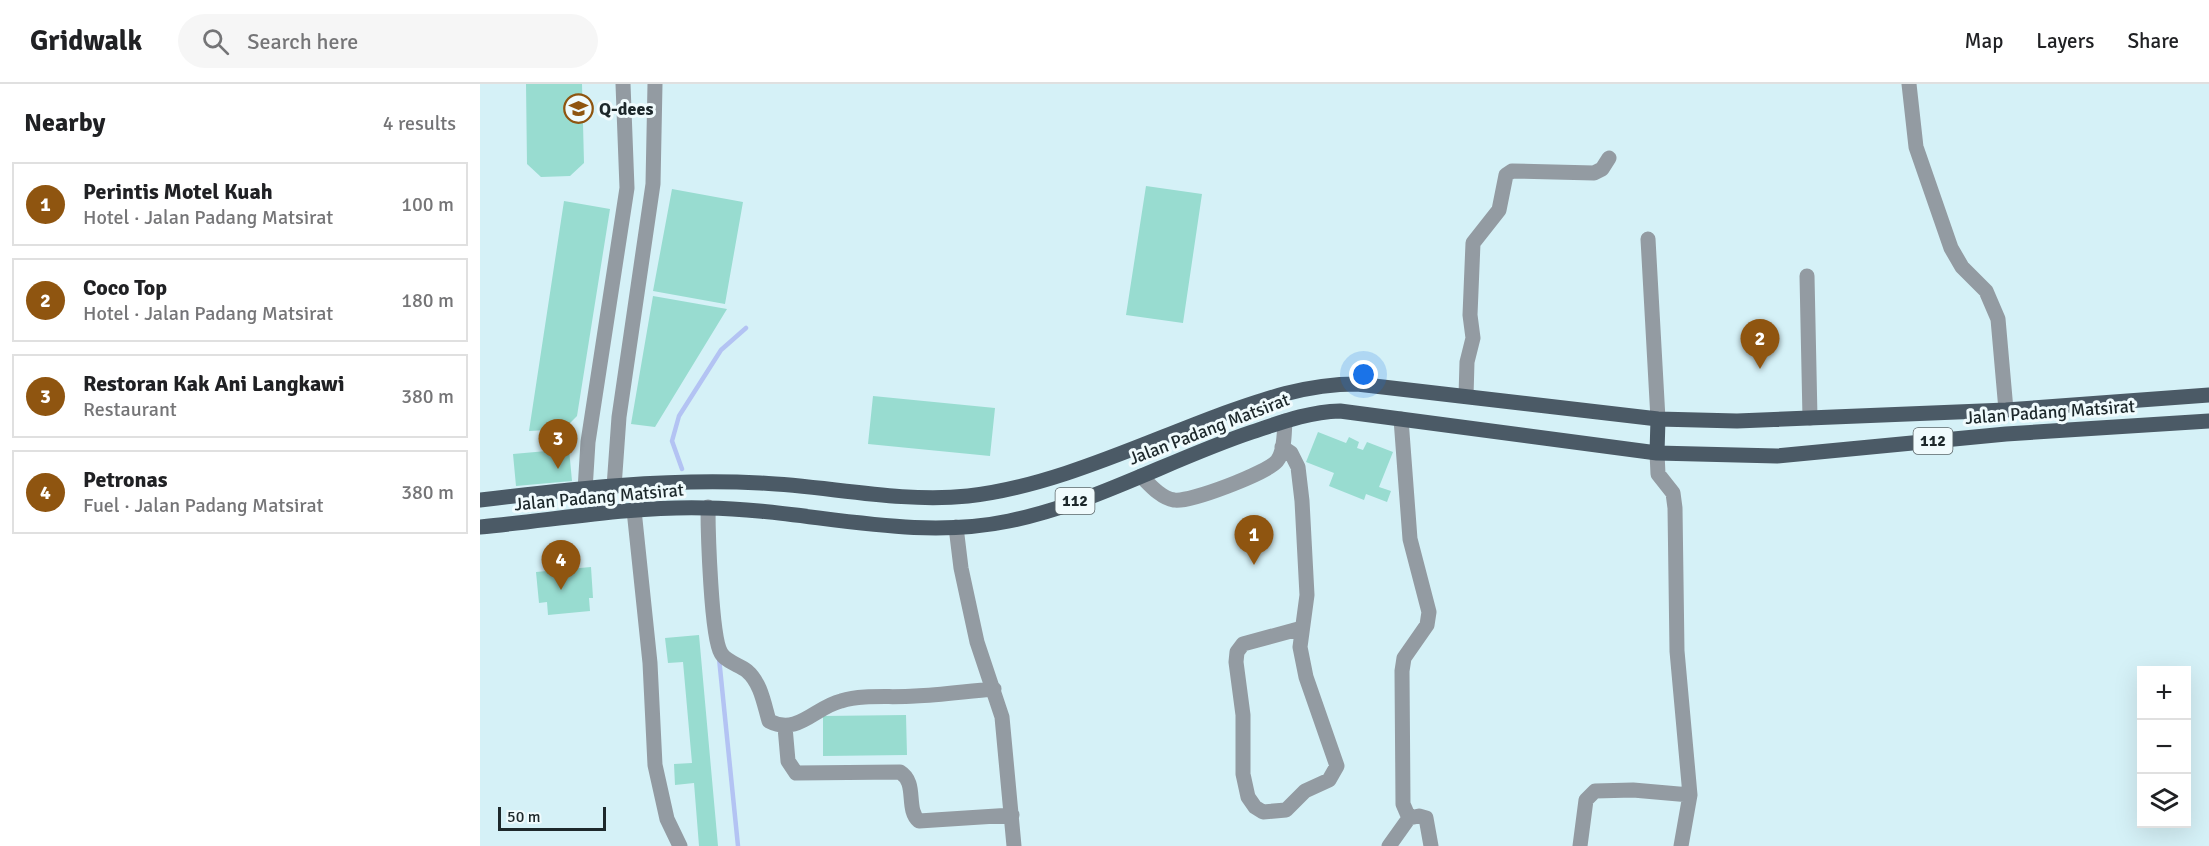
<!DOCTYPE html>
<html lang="en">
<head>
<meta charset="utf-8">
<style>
  :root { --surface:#fff; --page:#f6f6f6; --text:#202124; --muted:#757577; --line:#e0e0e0; --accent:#8f5510 }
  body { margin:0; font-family:Signika,sans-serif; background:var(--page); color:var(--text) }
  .controls { position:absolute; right:18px; bottom:18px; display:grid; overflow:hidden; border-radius:0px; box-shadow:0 6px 24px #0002 }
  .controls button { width:54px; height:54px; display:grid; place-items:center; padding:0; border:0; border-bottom:2px solid var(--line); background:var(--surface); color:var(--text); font:30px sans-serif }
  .scale { position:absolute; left:18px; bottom:15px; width:108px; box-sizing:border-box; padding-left:6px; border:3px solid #1d282b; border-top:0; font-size:16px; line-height:21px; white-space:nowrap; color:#1d282b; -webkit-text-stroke:4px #f0fbfd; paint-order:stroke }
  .you { position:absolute; left:884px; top:291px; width:21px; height:21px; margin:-15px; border:4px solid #fff; border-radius:50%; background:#1a73e8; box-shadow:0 0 0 9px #1a73e833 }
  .badge { display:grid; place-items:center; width:39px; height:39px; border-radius:50%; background:var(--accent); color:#fff; font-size:20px; font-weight:700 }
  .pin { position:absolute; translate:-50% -50px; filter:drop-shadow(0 2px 3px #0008) }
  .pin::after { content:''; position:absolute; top:32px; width:21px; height:18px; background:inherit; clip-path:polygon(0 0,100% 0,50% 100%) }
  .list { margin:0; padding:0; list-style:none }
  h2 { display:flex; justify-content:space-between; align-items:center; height:78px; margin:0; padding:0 24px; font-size:26px }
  h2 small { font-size:20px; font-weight:400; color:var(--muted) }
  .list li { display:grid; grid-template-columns:39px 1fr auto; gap:18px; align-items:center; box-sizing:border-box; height:84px; margin:0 12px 12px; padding:0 12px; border:2px solid var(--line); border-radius:0px }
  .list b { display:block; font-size:22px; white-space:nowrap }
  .list p { margin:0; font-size:20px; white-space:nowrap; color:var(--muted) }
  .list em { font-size:20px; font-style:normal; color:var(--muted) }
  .icon { flex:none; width:33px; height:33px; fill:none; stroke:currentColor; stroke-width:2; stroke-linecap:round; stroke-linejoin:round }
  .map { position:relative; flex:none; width:1729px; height:762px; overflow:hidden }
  header { display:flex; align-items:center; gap:36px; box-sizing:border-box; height:84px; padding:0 30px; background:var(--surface); border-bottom:2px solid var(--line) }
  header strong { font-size:28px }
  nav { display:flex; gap:33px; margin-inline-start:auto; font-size:21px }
  .search { width:420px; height:54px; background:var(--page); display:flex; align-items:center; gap:15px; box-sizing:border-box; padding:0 21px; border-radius:33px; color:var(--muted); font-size:22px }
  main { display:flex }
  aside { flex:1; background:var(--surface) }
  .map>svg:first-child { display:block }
</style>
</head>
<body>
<header>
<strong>Gridwalk</strong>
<div class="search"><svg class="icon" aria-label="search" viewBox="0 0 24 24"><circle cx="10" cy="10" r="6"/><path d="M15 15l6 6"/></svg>Search here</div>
<nav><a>Map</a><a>Layers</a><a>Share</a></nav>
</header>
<main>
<aside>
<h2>Nearby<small>4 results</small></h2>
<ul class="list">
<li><span class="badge">1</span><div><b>Perintis Motel Kuah</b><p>Hotel · Jalan Padang Matsirat</p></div><em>100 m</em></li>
<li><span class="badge">2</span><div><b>Coco Top</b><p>Hotel · Jalan Padang Matsirat</p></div><em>180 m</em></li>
<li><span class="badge">3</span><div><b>Restoran Kak Ani Langkawi</b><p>Restaurant</p></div><em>380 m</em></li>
<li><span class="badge">4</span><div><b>Petronas</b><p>Fuel · Jalan Padang Matsirat</p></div><em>380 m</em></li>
</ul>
</aside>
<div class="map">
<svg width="1729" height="762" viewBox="0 0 1729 762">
  <rect width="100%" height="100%" fill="#d5f1f7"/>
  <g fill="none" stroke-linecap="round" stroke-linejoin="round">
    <!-- stream -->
    <path stroke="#b3c3f3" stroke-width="4.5" d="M202,385l-10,-28 7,-25 42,-66 25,-22
      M239,574l19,188"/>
  </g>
  <!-- building -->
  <path fill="#98dcd0" d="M46,0h56l2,79 -14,13 -29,1 -14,-13z
    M666,102l56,8 -19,129 -57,-8z
    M192,105l71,13 -18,102 -72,-13z
    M84,117l46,8 -33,207 -13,13 -35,2z
    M173,212l74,13 -72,118 -24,-3z
    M393,312l122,12 -5,48 -122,-12z
    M838,348l28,11 3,-6 10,5 -2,6 6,2 4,-8 26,10 -14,35 12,4 -4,11 -21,-8 -2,6 -35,-14 5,-13 -28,-11z
    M89,365l3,32 -56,5 -3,-32z
    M111,483l2,31h-4l1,13 -42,4 -1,-13 -8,1 -3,-31z
    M219,551l19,211h-19l-5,-63 -19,2 -1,-21 18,-1 -9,-101 -15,1 -3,-25z
    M426,631l1,40 -84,1v-40z"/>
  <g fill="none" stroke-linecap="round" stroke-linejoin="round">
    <!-- street -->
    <path stroke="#939ba2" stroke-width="15" d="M1429,0l7,63 35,101 11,19 24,24 12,28 8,91
      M1168,155l10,180
      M1327,192l3,142
      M986,312l1,-34 6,-24 -3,-23 3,-72 26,-33 7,-35 6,-4 82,2 8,-4 7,-11
      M921,335l9,120 19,73 -2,13 -23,33 -2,13 1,133 6,14 10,-2 7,2 5,28
      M802,363l9,6 7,14 4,34 5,94 -7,52 6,30 31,89 -8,14 -24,11 -19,19 -23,2 -8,-5 -7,-10 -5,-23v-59l-7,-53 1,-10 6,-8 59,-16
      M661,392c9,9 20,22 33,24 15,3 93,-27 103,-39 8,-10 7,-28 8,-40
      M134,403l5,-70 34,-233 2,-100
      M105,406l3,-48 39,-254 -4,-104
      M228,423c0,24 3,130 13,146 5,9 19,12 26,18 14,12 17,33 22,50 29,15 46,-14 72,-20 24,-7 50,-3 74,-5 26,-1 53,-5 79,-7
      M154,426l16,153 5,102 12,54 13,27
      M476,443l5,41 16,74 25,75 12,129
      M305,643l3,34 8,12 104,-1c18,11 5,37 19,49l93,-6
      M909,762l20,-28
      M1100,762l6,-46 9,-9 38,-1 57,5 -13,-144 -2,-143 -2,-15 -15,-19 -1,-21
      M1201,762l9,-51"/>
    <!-- primary -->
    <path stroke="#4b5a66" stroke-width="15" d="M1177,369l1,-34
      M0,416c93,-11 187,-22 280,-17 68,3 139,20 208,13 83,-9 171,-51 249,-80 47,-17 89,-32 140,-32l301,35 79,2 269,-11 203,-15
      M0,443c75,-7 150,-21 226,-19 100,1 203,34 303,13 84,-17 162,-62 243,-89 30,-10 56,-20 88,-21l317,42 120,3 229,-22 203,-13"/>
  </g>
  <!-- icons -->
  <defs>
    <symbol id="school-ring" viewBox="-11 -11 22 22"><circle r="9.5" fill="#f0fbfd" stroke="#8f5510" stroke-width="1.5"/><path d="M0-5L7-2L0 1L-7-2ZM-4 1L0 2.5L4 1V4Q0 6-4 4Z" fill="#8f5510"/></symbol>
  </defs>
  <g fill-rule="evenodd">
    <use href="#school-ring" x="82" y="8" width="33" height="33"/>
  </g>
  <g text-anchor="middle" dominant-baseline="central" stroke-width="6" stroke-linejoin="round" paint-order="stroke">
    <!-- shield labels -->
    <g fill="#f0fbfd" stroke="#5c676a" stroke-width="1.5">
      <rect x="1433.5" y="344" width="39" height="26" rx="4.5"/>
      <rect x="575.5" y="404" width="39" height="26" rx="4.5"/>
    </g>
    <g font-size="16" font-weight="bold" fill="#1d282b">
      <text x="1453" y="357">112</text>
      <text x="595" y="417">112</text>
    </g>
    <!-- poi labels -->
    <g font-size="18" font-weight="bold" fill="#1d282b" stroke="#f0fbfd" text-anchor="start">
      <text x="119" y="25">Q-dees</text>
    </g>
    <!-- street labels -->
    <g font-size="18" fill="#1d282b" stroke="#f0fbfd">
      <text transform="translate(1570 328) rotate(-4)">Jalan Padang Matsirat</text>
      <text transform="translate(729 345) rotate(-21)">Jalan Padang Matsirat</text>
      <text transform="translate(119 413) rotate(-5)">Jalan Padang Matsirat</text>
    </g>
  </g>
</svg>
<div class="controls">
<button>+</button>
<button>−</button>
<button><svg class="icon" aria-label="layers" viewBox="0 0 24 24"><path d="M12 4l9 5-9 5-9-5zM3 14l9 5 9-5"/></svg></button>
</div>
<div class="scale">50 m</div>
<div class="you"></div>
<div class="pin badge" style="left:774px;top:481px">1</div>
<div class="pin badge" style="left:1280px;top:285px">2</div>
<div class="pin badge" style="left:78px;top:385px">3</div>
<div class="pin badge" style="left:81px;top:506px">4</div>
</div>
</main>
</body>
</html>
